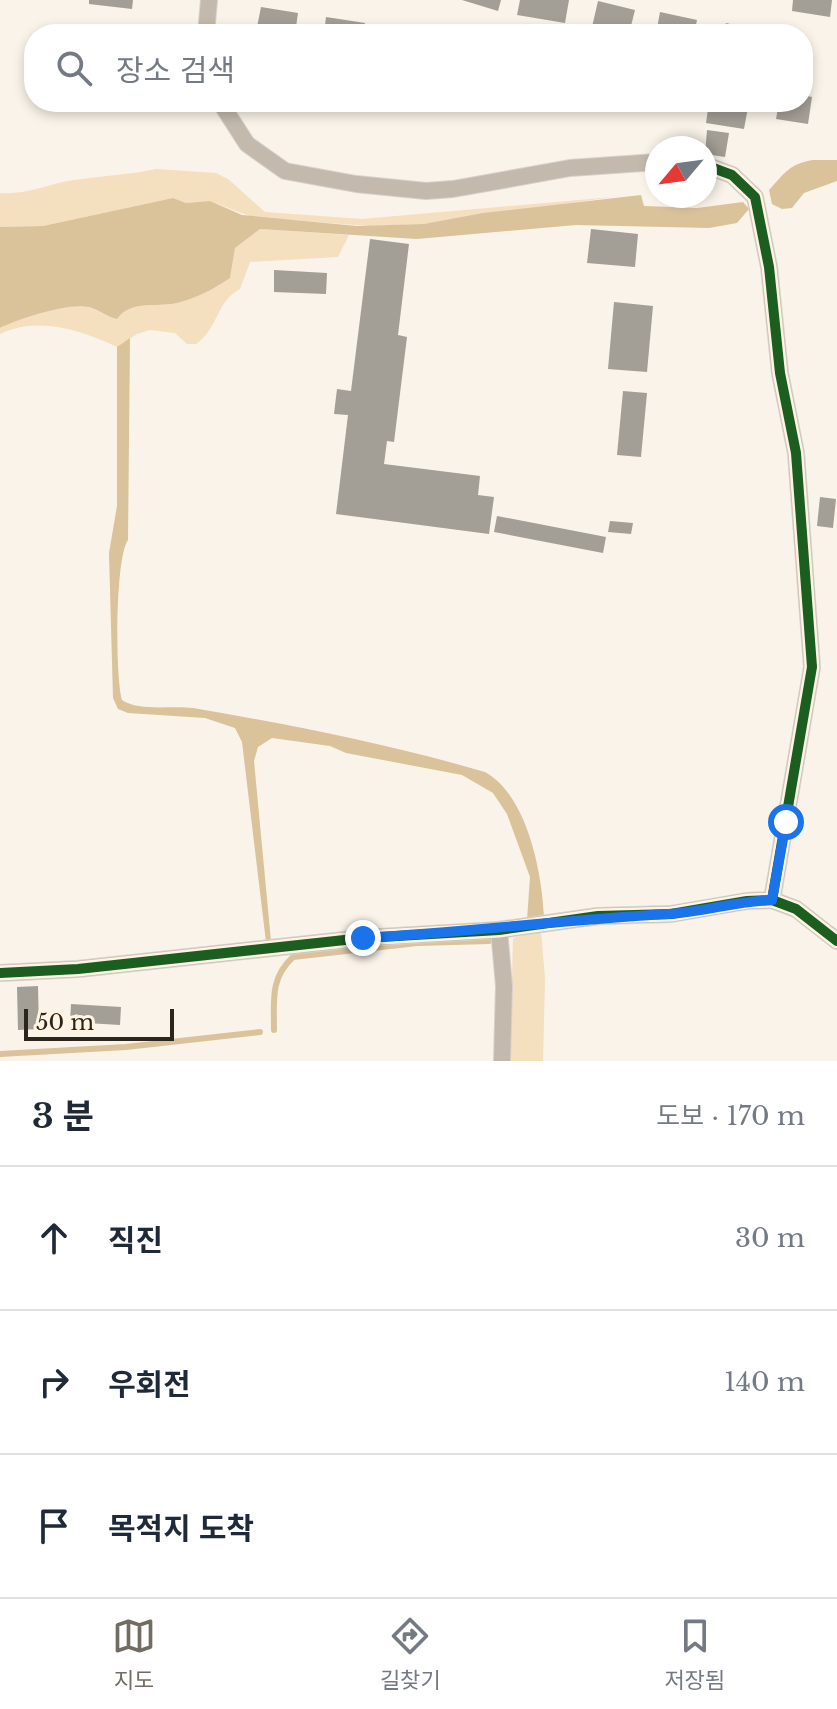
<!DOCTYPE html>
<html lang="ko">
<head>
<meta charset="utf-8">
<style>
  :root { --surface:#fff; --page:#f6f6f7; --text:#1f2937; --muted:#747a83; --line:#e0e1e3; --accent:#726d64 }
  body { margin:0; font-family:"Libre Baskerville","Noto Sans KR",serif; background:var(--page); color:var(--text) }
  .compass { position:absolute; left:645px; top:136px; width:72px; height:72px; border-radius:50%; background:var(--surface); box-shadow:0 4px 12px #0003; rotate:241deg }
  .scale { position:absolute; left:24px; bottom:20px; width:150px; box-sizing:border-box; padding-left:8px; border:4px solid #2a251d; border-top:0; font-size:22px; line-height:28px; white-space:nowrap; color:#2a251d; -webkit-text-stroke:6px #fff4e3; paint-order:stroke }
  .stop { position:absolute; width:24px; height:24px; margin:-18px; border:6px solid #1a73e8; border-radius:50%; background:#fff }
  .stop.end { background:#1a73e8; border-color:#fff; box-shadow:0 2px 8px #0008 }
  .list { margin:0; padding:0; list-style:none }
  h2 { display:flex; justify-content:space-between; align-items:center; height:104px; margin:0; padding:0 32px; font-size:34px }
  h2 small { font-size:26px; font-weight:400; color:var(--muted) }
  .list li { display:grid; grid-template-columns:52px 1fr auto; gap:24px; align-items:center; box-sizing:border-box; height:144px; padding:0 32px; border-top:2px solid var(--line) }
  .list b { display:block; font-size:30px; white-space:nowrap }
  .list em { font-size:26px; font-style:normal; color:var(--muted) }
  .icon { flex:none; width:44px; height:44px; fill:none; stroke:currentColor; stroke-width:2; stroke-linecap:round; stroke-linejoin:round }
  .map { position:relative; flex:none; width:837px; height:1061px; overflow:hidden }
  .search { position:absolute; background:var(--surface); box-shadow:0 4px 12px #0003; left:24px; right:24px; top:24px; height:88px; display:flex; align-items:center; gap:20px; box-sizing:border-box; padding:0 28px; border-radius:32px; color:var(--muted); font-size:30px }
  .sheet { height:536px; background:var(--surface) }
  nav { display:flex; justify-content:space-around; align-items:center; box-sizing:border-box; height:112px; border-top:2px solid var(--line); background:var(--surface); font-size:22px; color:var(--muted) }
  nav a { display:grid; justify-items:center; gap:4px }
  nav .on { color:var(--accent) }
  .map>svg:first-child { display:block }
</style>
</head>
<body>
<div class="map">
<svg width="837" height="1061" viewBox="0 0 837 1061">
  <rect width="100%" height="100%" fill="#f9f3e9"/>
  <!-- green -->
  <path fill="#f4dfbf" d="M156,169l60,4 12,6 37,33 97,7 251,-22 -189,27 -55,2 -117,-9 -42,-16 -24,2 -13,-5 -130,28 -43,1v-34c27,2 48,-9 74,-13 28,-4 54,-5 82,-11z
    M260,229l89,6 -11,22 -88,5 -10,27c-24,12 -21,39 -44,55h-9l-12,-11 -25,-3 -13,4 -20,13c-36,-17 -79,-31 -117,-13v-6c19,-9 67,-25 87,-21 11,2 19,10 30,12 15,-20 39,-11 60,-16 20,-5 37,-14 53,-25l5,-30z
    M541,931l4,48 -2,82h-33l3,-123z"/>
  <!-- water -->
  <path fill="#dac29b" d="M813,160h24v21l-33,12 -12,15 -10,1 -10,-5 -3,-14c16,-17 20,-26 44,-30z
    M641,195l3,11 53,2 46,-6 6,7 -12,14 -28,5 -133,-3 -159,14 -157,-10 -25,19 -5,30c-16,11 -33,20 -53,25 -21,5 -45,-4 -60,16 -11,-2 -18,-10 -29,-12 -21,-4 -69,12 -88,21v-101l43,-1 130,-28 13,5 24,-2 32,14 115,11 67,-2 59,-11z
    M130,338l-2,202c-13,18 -13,136 -6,160 18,12 49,5 71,8 99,17 196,36 292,64 42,23 57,100 59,145l-17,3 3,-43 -23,-63 -14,-21 -31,-18 -116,-22 -16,-7 -58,-8 -14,9 -4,14 17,180 -5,1 -24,-200 -7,-14 -30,-10 -77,-5 -10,-4 -5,-11 -4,-145 8,-47v-159z"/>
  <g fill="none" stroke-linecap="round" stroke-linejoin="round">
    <!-- stream -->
    <path stroke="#dac29b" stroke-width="6" d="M274,1030c0,-29 -4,-52 19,-73l124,-14 72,-2
      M0,1054l126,-7 134,-15"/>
  </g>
  <!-- building -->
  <path fill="#a39e96" d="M89,0h44l-1,9 -43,-5z
    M462,0h39l-3,11z
    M520,0h49l-4,23 -48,-8z
    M793,0h39l-2,17 -38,-6z
    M598,1l37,9 -6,24 -37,-7z
    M261,7l37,6 -3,21 -39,-2z
    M660,12l37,8 -3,14h-38z
    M326,17l39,6 -2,11h-39z
    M726,23l36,9 -1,2h-38z
    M803,95l9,2 -4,27 -32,-5 3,-17h24z
    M709,102h40l-5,27 -38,-6z
    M707,130l22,3 -4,24 -20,-3z
    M591,229l47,5 -3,33 -48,-4z
    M370,239l39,5 -11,91 9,2 -13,105 -7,-1 -3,23 96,12 -2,19 16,2 -5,37 -153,-20 12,-99 -14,-1 3,-25 14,2z
    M274,270l53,3 -1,21 -52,-2z
    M614,302l39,4 -6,66 -39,-3z
    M623,391l24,2 -6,64 -24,-2z
    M820,497l16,2 -3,29 -16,-2z
    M497,516l109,21 -3,16 -109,-21z
    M610,521l23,2 -2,11 -23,-2z
    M38,986l1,43 -21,1 -1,-43z
    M71,1004l50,3 -1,18 -50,-3z"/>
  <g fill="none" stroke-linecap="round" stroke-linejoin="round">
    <defs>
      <path id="minor" d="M206,34l3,-34
        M220,102l27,42 38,27 71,13 70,7 27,-2 117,-21 87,-6
        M705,165l27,10 23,22 14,70 11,106 16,80 16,214 -40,233
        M499,930l5,56 -2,75
        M0,973l78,-4 285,-31 136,-8 99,-14 73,-2 76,-13 25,-1 24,9 41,32"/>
    </defs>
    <!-- minor casing -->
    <use href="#minor" stroke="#d6d1ca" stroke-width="18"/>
    <!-- minor -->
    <use href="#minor" stroke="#c3b9ac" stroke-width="16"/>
    <defs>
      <path id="cycleway" d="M705,165l27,10 23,22 14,70 11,106 16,80 16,214 -40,233
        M0,973l78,-4 285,-31 136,-8 99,-14 73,-2 76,-13 25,-1 24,9 41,32"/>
    </defs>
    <!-- cycleway casing -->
    <use href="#cycleway" stroke="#fff4e3" stroke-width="15"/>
    <!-- cycleway -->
    <use href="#cycleway" stroke="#1b5e20" stroke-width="10"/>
  </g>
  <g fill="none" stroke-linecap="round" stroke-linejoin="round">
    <!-- route -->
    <path stroke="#1a73e8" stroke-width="10" d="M363,938c102,-6 203,-18 305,-24 35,-2 69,-13 104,-14l14,-78"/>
  </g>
</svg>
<svg class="compass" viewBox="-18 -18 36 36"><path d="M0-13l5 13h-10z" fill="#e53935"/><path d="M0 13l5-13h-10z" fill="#747a83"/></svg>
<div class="scale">50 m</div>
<div class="stop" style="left:786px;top:822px"></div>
<div class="stop end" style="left:363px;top:938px"></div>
<div class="search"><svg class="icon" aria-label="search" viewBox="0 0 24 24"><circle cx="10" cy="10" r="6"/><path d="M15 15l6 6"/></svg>장소 검색</div>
</div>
<section class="sheet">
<h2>3 분<small>도보 · 170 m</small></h2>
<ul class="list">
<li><svg class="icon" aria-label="ahead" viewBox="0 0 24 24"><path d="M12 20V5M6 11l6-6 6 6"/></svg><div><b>직진</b></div><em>30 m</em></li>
<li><svg class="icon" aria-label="right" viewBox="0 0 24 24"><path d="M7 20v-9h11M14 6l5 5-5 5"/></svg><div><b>우회전</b></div><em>140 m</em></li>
<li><svg class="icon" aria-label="arrive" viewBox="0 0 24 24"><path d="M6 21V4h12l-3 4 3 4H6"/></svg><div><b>목적지 도착</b></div></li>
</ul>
</section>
<nav>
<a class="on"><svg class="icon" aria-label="map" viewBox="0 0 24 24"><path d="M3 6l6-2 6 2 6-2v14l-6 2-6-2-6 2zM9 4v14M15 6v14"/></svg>지도</a>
<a><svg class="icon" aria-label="directions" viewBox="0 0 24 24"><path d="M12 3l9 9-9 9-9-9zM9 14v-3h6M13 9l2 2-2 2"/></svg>길찾기</a>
<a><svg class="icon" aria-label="saved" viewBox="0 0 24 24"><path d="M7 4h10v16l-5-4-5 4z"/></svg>저장됨</a>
</nav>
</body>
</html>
